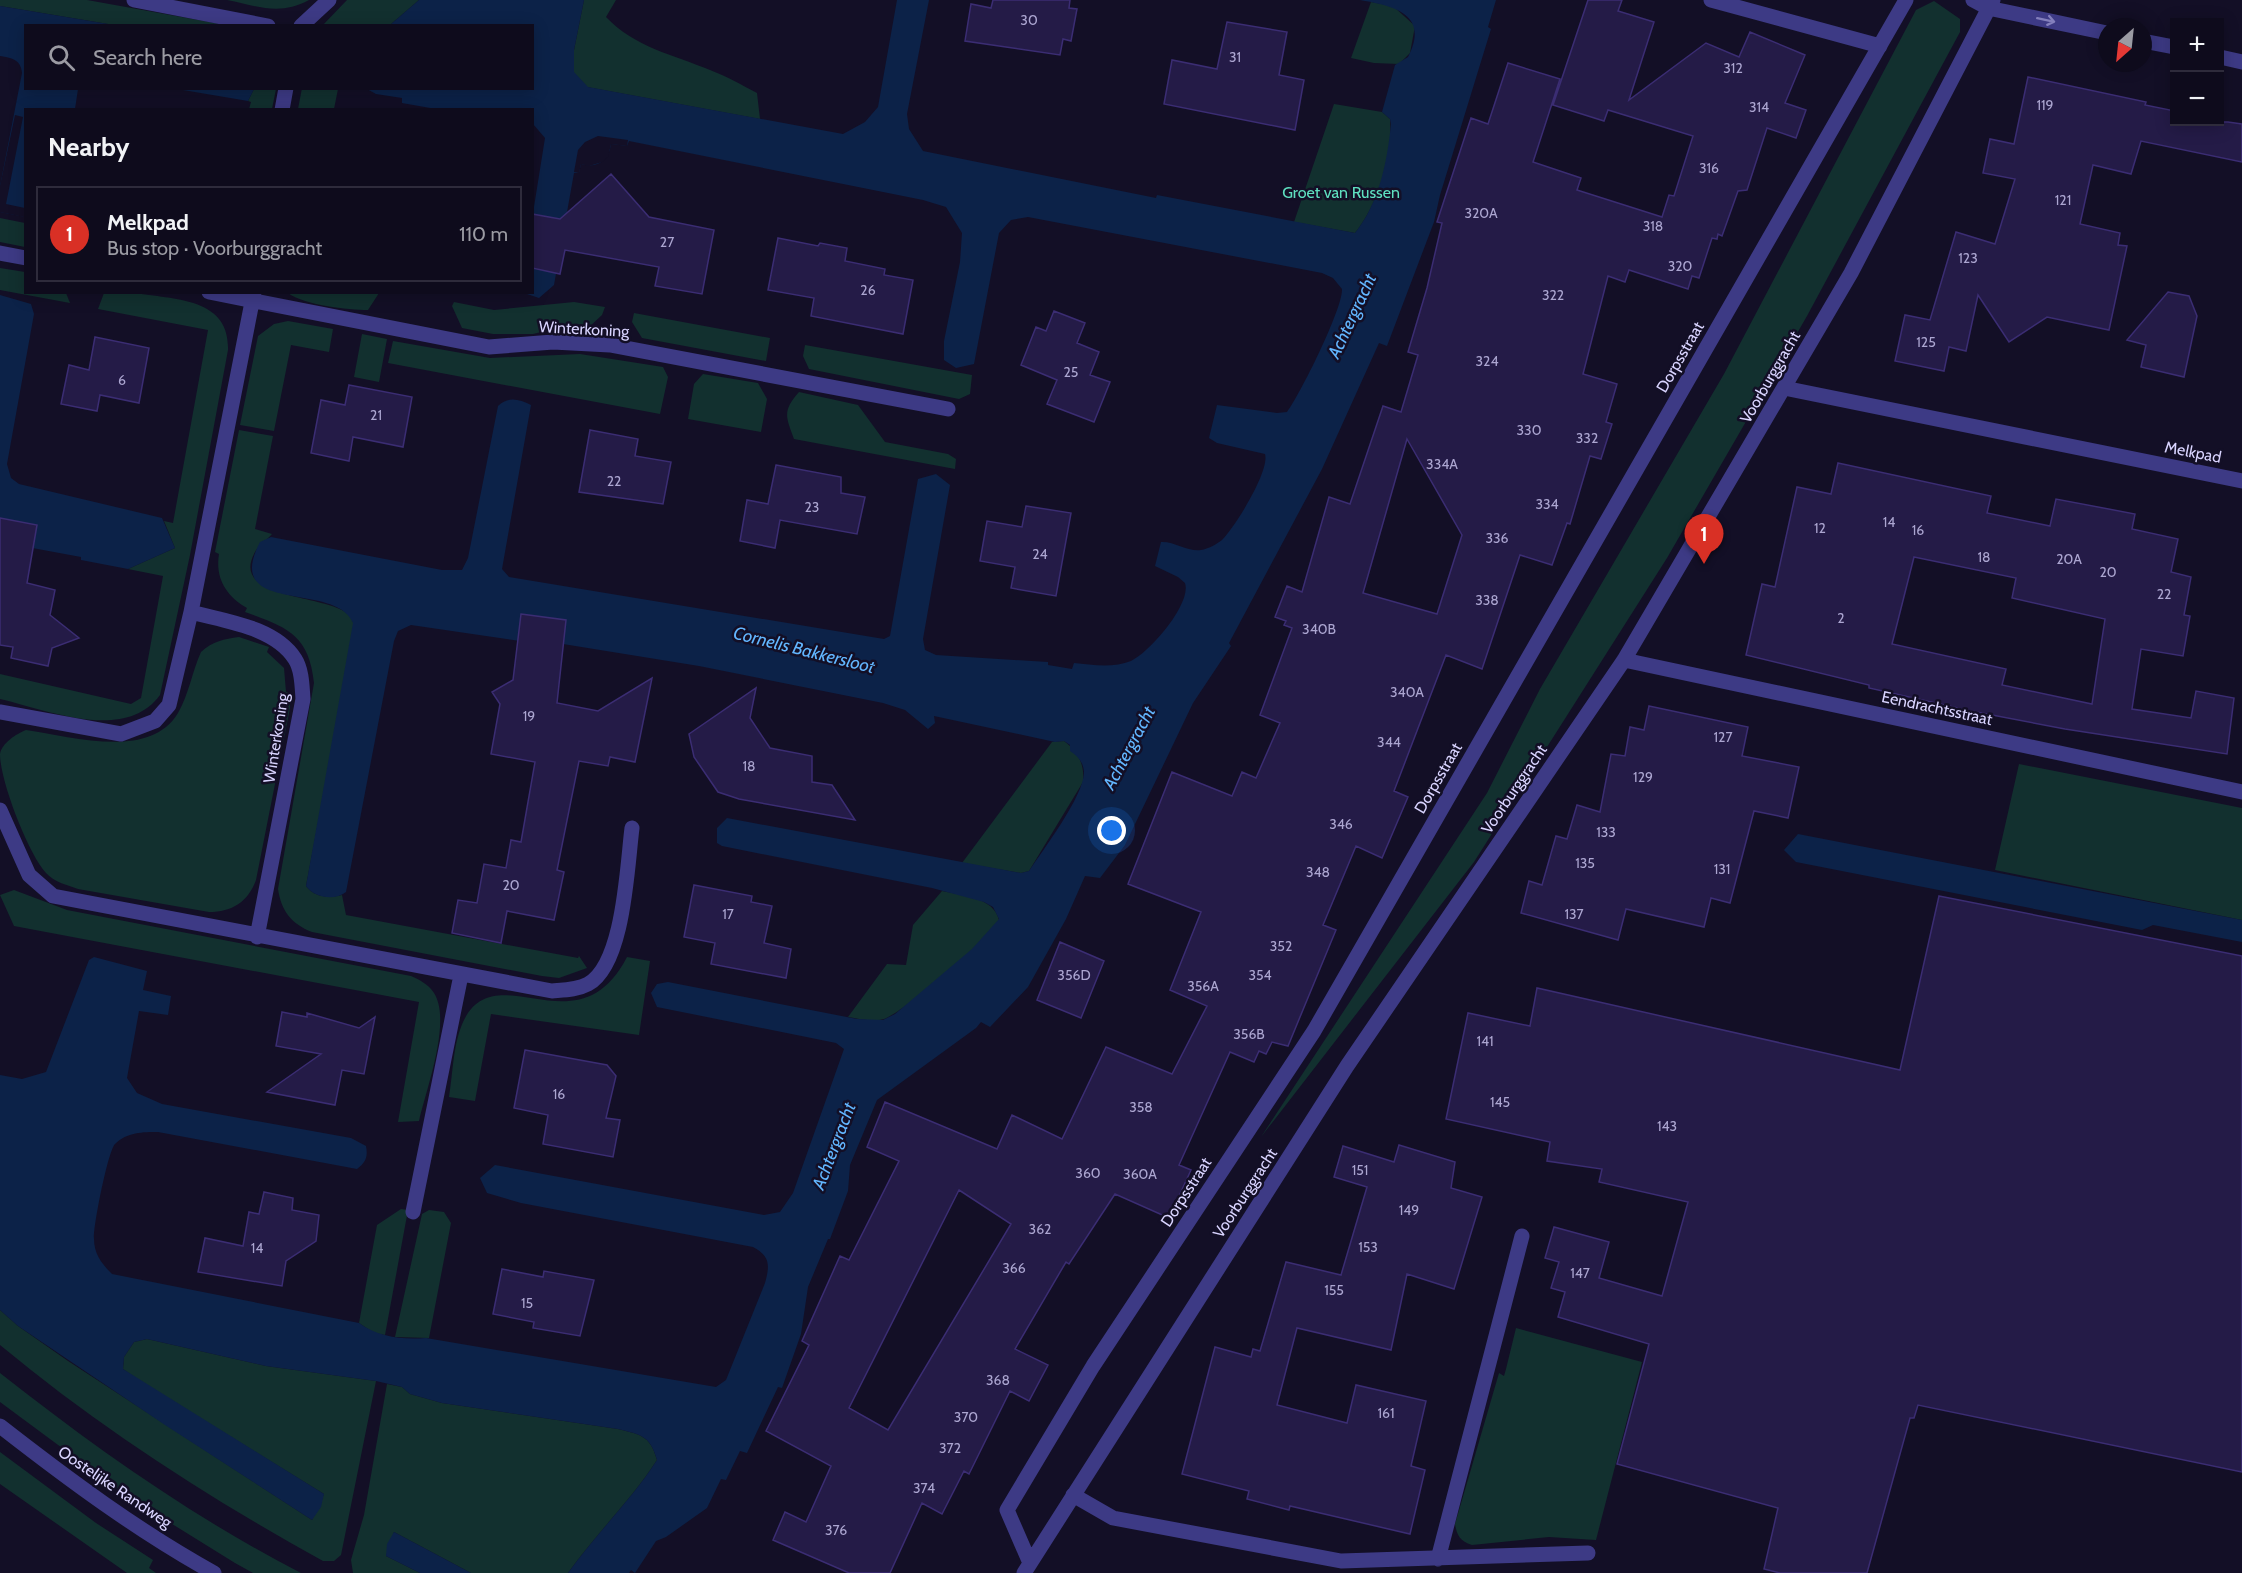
<!DOCTYPE html>
<html lang="en">
<head>
<meta charset="utf-8">
<style>
  :root { --surface:#0e0b1c; --page:#171425; --text:#f1f3f6; --muted:#9b9ba3; --line:#2e2b3b; --accent:#d93025 }
  body { margin:0; font-family:Cabin,sans-serif; background:var(--page); color:var(--text) }
  .controls { position:absolute; right:18px; top:18px; display:grid; overflow:hidden; border-radius:0px; box-shadow:0 3px 15px #0003 }
  .controls button { width:54px; height:54px; display:grid; place-items:center; padding:0; border:0; border-bottom:2px solid var(--line); background:var(--surface); color:var(--text); font:30px sans-serif }
  .compass { position:absolute; left:2098px; top:18px; width:54px; height:54px; border-radius:50%; background:var(--surface); box-shadow:0 3px 15px #0003; rotate:207deg }
  .you { position:absolute; left:1112px; top:831px; width:21px; height:21px; margin:-15px; border:4px solid #fff; border-radius:50%; background:#1a73e8; box-shadow:0 0 0 9px #1a73e833 }
  .badge { display:grid; place-items:center; width:39px; height:39px; border-radius:50%; background:var(--accent); color:#fff; font-size:20px; font-weight:700 }
  .pin { position:absolute; translate:-50% -50px; filter:drop-shadow(0 2px 3px #0008) }
  .pin::after { content:''; position:absolute; top:32px; width:21px; height:18px; background:inherit; clip-path:polygon(0 0,100% 0,50% 100%) }
  .list { margin:0; padding:0; list-style:none }
  h2 { display:flex; justify-content:space-between; align-items:center; height:78px; margin:0; padding:0 24px; font-size:26px }
  h2 small { font-size:20px; font-weight:400; color:var(--muted) }
  .list li { display:grid; grid-template-columns:39px 1fr auto; gap:18px; align-items:center; box-sizing:border-box; height:96px; margin:0 12px 12px; padding:0 12px; border:2px solid var(--line); border-radius:0px }
  .list b { display:block; font-size:22px; white-space:nowrap }
  .list p { margin:0; font-size:20px; white-space:nowrap; color:var(--muted) }
  .list em { font-size:20px; font-style:normal; color:var(--muted) }
  .icon { flex:none; width:33px; height:33px; fill:none; stroke:currentColor; stroke-width:2; stroke-linecap:round; stroke-linejoin:round }
  .map { position:relative; flex:none; width:2242px; height:1573px; overflow:hidden }
  .search { position:absolute; background:var(--surface); box-shadow:0 3px 15px #0003; left:24px; top:24px; width:510px; height:66px; display:flex; align-items:center; gap:15px; box-sizing:border-box; padding:0 21px; border-radius:0px; color:var(--muted); font-size:22px }
  .panel { position:absolute; background:var(--surface); box-shadow:0 3px 15px #0003; left:24px; top:108px; width:510px; height:186px; border-radius:0px }
  .map>svg:first-child { display:block }
</style>
</head>
<body>
<div class="map">
<svg width="2242" height="1573" viewBox="0 0 2242 1573">
  <rect width="100%" height="100%" fill="#130f26"/>
  <!-- green -->
  <path fill="#12302f" d="M0,0h87l139,25h-112l-114,-19z
    M227,0h82c-29,16 -52,6 -82,0z
    M347,0h72l-29,25 -68,1z
    M584,0h32l-10,17c28,30 68,38 104,53 16,6 32,15 47,23l3,26 -173,-32 -13,-14v-23z
    M1934,1l26,18v13l-153,284 -140,242 -193,304 -213,275 226,-344 53,-104 184,-315 192,-364z
    M1371,2l22,4 22,20 -5,27 -11,11 -25,-1 -23,-5z
    M302,88l36,1 -4,20h-36z
    M254,89h22l-4,20h-23l2,-7 -3,-1z
    M1334,104l48,8 8,7c3,38 -12,85 -35,114l-61,-11z
    M0,218l25,5v24l-25,-5z
    M0,268l25,4 1,20 40,1 4,10 -70,-13z
    M130,292c39,8 100,3 98,58l-38,205 -30,140c-35,48 -112,15 -160,4v-25l131,30 10,-6 22,-122 -35,-7 47,-21 -11,-27 9,2 35,-193 -110,-21 6,-16z
    M288,293h91l-11,17c-20,0 -64,-5 -80,-17z
    M454,302l40,8 80,-8 31,5 -3,8 -14,13 -27,-1 -28,7h-40l-31,-6 -10,-22z
    M634,313l136,25 -4,23 -124,-23 -10,-16z
    M288,321l45,8 -4,23 -38,-7 -17,86 -34,-6 18,-89 16,-12z
    M362,334l25,5 -8,43 -25,-5z
    M393,341l97,17 90,-4 83,13 5,10 -8,37 -272,-51z
    M805,345l167,30 -2,19 -11,5 -150,-30 -6,-13z
    M703,374l55,9 9,16 -6,33 -73,-13 6,-35z
    M799,392l59,13 27,37 63,12 8,5 -1,10 -161,-30c-8,-22 -12,-28 5,-47z
    M239,430l34,6 -18,93 17,5c-5,6 -14,11 -18,20 -24,47 78,40 96,62 7,9 3,22 1,32l-45,238c9,12 23,12 36,9l4,20 232,43 1,-2 8,12 -28,10 -17,-2 -230,-44c-21,-8 -31,-22 -34,-43l36,-206c-5,-49 -28,-56 -69,-71l2,-4c-21,-12 -32,-30 -28,-54l-4,-2z
    M239,637l30,10 -2,5 17,16 2,24h4v16l-34,172c-8,22 -24,32 -47,32l-131,-23c-11,-4 -24,-7 -32,-16 -18,-20 -46,-92 -46,-119 2,-11 16,-20 26,-24 45,6 123,31 152,-17 11,-19 14,-41 23,-61 12,-11 23,-13 38,-15z
    M1064,741c14,10 21,24 19,41l-54,89 -8,2 -59,-10 90,-121z
    M2019,764l223,44v112l-247,-50z
    M14,890l53,20 344,66c9,4 17,8 23,17 18,28 -8,97 -15,128l-21,1 21,-120 -405,-76 -14,-31z
    M942,891c18,4 52,6 57,29 -9,18 -96,93 -115,99 -10,3 -25,0 -36,-2l39,-53 19,1 7,-40z
    M627,957l23,4 -11,74 -148,-21 -16,87 -26,-4c4,-24 4,-55 15,-77 33,-66 114,32 163,-63z
    M401,1209l7,1 -23,125 -11,-2 -15,-10 18,-98z
    M429,1210l15,2 7,11 -22,115 -34,-1 27,-123z
    M0,1310l18,16 50,35 244,159 12,-26 -181,-111 -20,-14 1,-12 10,-15 13,-3 119,27 110,15 -35,174 -7,6h-11c-114,-63 -223,-133 -323,-216z
    M1516,1328l126,34 -46,178 -47,-3 -77,8c-12,-4 -15,-9 -17,-21l44,-151 5,3 2,-7z
    M0,1373c94,74 194,145 301,200h-48l-18,-10 -108,-67 -127,-94z
    M387,1384l15,3 8,7 32,9 176,26c23,6 32,6 39,31 -25,39 -61,74 -89,113h-97l-77,-41 -8,24 34,17h-67l-2,-13 13,-45z
    M0,1452l96,71 57,37 -4,8 7,5h-29l-127,-89z"/>
  <!-- water -->
  <path fill="#0c2248" d="M419,0h165l-10,50v22l14,15 255,47 22,-12 13,-15 19,-107h32l-22,114 2,15 14,22 233,47 1,-3 198,38c24,-30 32,-70 36,-109l-1,-5 -8,-7 13,-47 13,-8c22,-43 -14,-51 -48,-57h136l-8,27 3,2 -51,166 -6,27 -47,124 -8,-3 -57,126 -93,174 2,3 -38,57 -68,142 -25,33 -15,-2 -19,43 -38,68 -38,40 -9,-5 -5,6 -99,72 -27,65 -2,26 -18,48h-2l-20,48 -7,47 -19,54 -4,-1 -31,66 -7,-2 -14,29 -5,-1 -14,29 -41,29 -10,4 -21,32 -4,-3 -2,3h-61c28,-39 64,-74 89,-113 -7,-25 -16,-25 -39,-31l-176,-26 -32,-9 -8,-7 -26,-6 -110,-15 -119,-27 -13,3 -10,15 -1,12 201,125 -3,13 -9,13 -147,-95 -147,-99 -18,-16v-235l22,4 24,-7 43,-112 5,-3 53,14 -4,19 28,6 -3,19 -29,-4 -12,67 10,15 25,11 189,34 15,8c2,11 0,16 -9,23l-199,-37c-15,0 -31,0 -43,12 -7,7 -22,83 -21,95 0,15 8,25 18,35l247,49c19,14 44,17 67,15l290,49 10,-7 39,-97c5,-18 5,-27 -12,-36l-232,-44 -34,-10 -7,-15 15,-13 269,50 16,-3 13,-19 51,-144 -8,-6 -179,-36 -6,-14 6,-9 11,-2 189,37 26,1 12,-6 77,-65 27,-30 -6,-12 -9,-5 -52,-14 -210,-42 -5,-3v-15l10,-10 294,55 8,-2c14,-21 54,-74 55,-98 0,-10 -6,-17 -14,-22v-6l-6,-4 -9,1 -121,-26 1,7 -7,6 -23,-19 -22,-7 -184,-37 -136,-22 -1,3 -151,-22 -13,6 -4,10 -48,251c-11,9 -32,6 -40,-6l47,-263c-17,-43 -132,-6 -93,-81l11,-5 171,33h20l6,-12 30,-152c10,-10 21,-7 33,-1l-29,164 7,8 375,62 6,-3 28,-157 18,-5 14,11 -27,154 2,11 11,5 112,7v3l24,4 2,-6c18,2 40,5 57,-2 18,-8 61,-57 54,-78l-7,-6 -23,-11 6,-24c13,-1 27,10 40,8 7,-1 16,-6 21,-10 13,-13 48,-69 43,-86l-48,-11 -8,-5 8,-33 60,8 10,-1c13,-17 56,-104 55,-123l-9,-11 -11,-5 -294,-56 -17,3 -12,13 -25,131 -18,4 -12,-8v-19l16,-79 2,-29 -16,-26 -23,-7 -294,-59 -2,5 -16,-2c-2,16 -13,25 -30,20l-2,9h-5l-20,112 -15,13 -15,-5 8,-1 1,-79 12,-75 -12,-14 -1,-14 -96,-1 -34,-6v-5l-26,-4 -9,-5 165,-1v-62l-142,-1z
    M0,6l114,19 -88,1v62l52,1 -3,20 -49,1 -1,107 -25,-5v-26l22,-113c-1,-14 -11,-15 -22,-17z
    M177,89l77,-1v1l-6,12z
    M0,295l31,9 3,10 -27,150 4,14 8,6 143,34 13,30 -47,21 -47,-9v-3l-81,-15z
    M1798,834l444,86v22l-89,-17 -11,5 -346,-68 -12,-12z
    M394,1532l77,41h-51l-34,-17 1,-12z"/>
  <!-- pier -->
  <path fill="#130f26" d="M15,115l8,2 -17,87 19,4 -1,9 -24,-5v-26z
    M598,136l30,4 -1,6 -16,-2 -3,13 -6,5 -13,4 -8,-2 -2,9 -5,-1 4,-22 7,-8z"/>
  <!-- building -->
  <path fill="#241b47" stroke="#3b2d73" stroke-width="1.5" fill-rule="evenodd" d="M993,0h77l-1,8 8,1 -6,32 -8,-2 -3,16 -95,-14 6,-37 20,4z
    M1588,0h34l-4,11 36,11 -25,78 77,-57 33,14 11,-25 55,23 -20,48 21,7 -10,28 -29,-10 -20,62 -9,1 -16,45 -4,-2 -1,5 -5,-1 -13,40 -7,-2 -4,13 -59,-19 -4,12 -17,-6 -25,98 34,10 -11,38 6,2 -11,35 -11,-3 -20,68 -3,-1 -15,42 -32,-10 -38,114 -36,-14 -52,136 14,6 -26,61 -26,-12 -33,79 13,5 -48,116 -16,-4 -6,12 -7,-3 -5,11 -24,-10 -51,113 12,5 -22,48 -54,-24 -46,70 -3,-2 -51,87 33,16 -19,36 -19,-10 -41,83 -5,-3 -22,43 -20,-11 -32,70h-41l-76,-33 12,-28 21,10 25,-56 -65,-35 43,-86 -7,-4 38,-85 9,4 50,-99 -32,-14 18,-45 112,47 15,-34 50,24 44,-92 66,27 35,-68 -37,-16 31,-78 -73,-28 44,-112 60,24 10,-24 14,6 24,-55 -20,-8 32,-87 -8,-3 2,-4 -11,-4 12,-31 15,6 27,-95 21,7 33,-98 18,6 17,-57 -10,-3 19,-64 15,-65 -5,-1 34,-104 17,6 20,-61 52,16 -27,83 48,16 -4,12 85,27 7,-22 5,1 19,-60 -85,-26 -4,11 -51,-16zM1407,439l55,96 -25,79 -74,-21zM959,1190l52,34 -123,206 -39,-22z
    M1227,22l60,10 -8,43 25,5 -9,50 -131,-26 8,-44 45,9z
    M2028,77l118,25 -1,3 30,6v11h53l14,2v38l-101,-21 -10,33 -38,-9 -13,59 40,9 -2,12 9,1 -18,84 -62,-13 -38,25 -31,-47 -12,56 -17,-4 -5,24 -49,-10 10,-46 25,5 26,-88 39,12 20,-65 -32,-6 7,-34 24,5z
    M611,174l38,43 65,13 -12,64 -47,-8 4,-19 -94,-17 -5,24 -28,-6v-54l28,5z
    M778,238l40,8 2,-3 27,5 -2,13 40,8 -1,6 29,5 -10,54 -92,-18 3,-18 -46,-8z
    M2168,292l21,4 8,20 -13,61 -43,-10 5,-22 -19,-5z
    M1054,311l31,12 -8,20 22,9 -9,23 20,7 -16,40 -47,-18 10,-24 -36,-15 15,-38 10,4z
    M95,337l54,11 -10,55 -39,-8 -3,16 -36,-7 8,-39 20,5z
    M349,385l63,12 -9,50 -50,-10 -4,24 -38,-8 10,-53 24,5z
    M590,430l48,9 -3,17 36,6 -8,42 -84,-12z
    M1838,463l153,33 -4,17 63,13 6,-27 79,15 -3,15 46,10 -7,33 20,5 -7,38 6,1 -7,40 -42,-7 -9,60 59,9 5,-27 38,7 -7,56 -162,-25 -94,-18 -102,-23v-3l-123,-30 16,-71 13,3 22,-100 34,7zM1914,557l102,21 -4,20 93,21 -13,85 -90,-19 4,-16 -114,-25z
    M776,465l65,12v16l24,4 -8,37 -77,-14 -5,28 -35,-7 7,-41 21,4z
    M1026,506l45,7 -15,83 -45,-8 4,-21 -35,-6 7,-40 35,6z
    M0,518l37,7 -10,58 28,7 -5,25 29,23 -27,10 -4,18 -37,-8 2,-11 -13,-2z
    M521,614l45,6 -9,83 41,8 54,-33 -17,84 -25,-5 -2,9 -29,-5 -22,109 7,2 -10,48 -47,-9 -6,32 -49,-10 6,-33 19,3 7,-39 22,4 5,-28 10,2 14,-80 -44,-8 9,-50 -8,-12 21,-12z
    M756,688l-6,30 20,30 42,8v26l20,3 23,35 -116,-21 -21,-7 -24,-35 -5,-23z
    M1649,706l99,21 -6,29 57,11 -11,51 -34,-7 -24,92 -19,-5 -7,29 -78,-18 -8,31 -97,-27 8,-32 13,4 14,-49 11,3 10,-34 23,7 11,-58 14,2 5,-29 14,3z
    M694,885l58,11 -1,6 21,4 -8,37 27,6 -5,29 -75,-14 4,-21 -31,-6z
    M1939,896l303,60v516l-324,-67 -4,13h-4l-43,155h-87l-16,-4 14,-61 -161,-44 32,-120 -91,-27 7,-25 -14,-4 8,-26 -14,-4 9,-31 55,15 -10,36 63,18 26,-94 -89,-20 3,-13 -55,-8 3,-19 -104,-23 22,-106 62,13 7,-38 363,82z
    M1060,942l44,19 -23,57 -44,-18z
    M282,1012l25,5v-4l52,15 16,-11 -11,57 -22,-4 -7,35 -68,-13 54,-38 -45,-8z
    M525,1050l82,15 9,11 -10,42 14,2 -7,37 -70,-13 5,-29 -34,-7z
    M1399,1145l56,17 -4,26 31,9 -28,92 -47,-15 -16,76 -94,-22 -20,77 70,18 9,-38 70,16 -15,65 14,4 -15,64 -120,-28 -1,4 -42,-11 2,-8 -67,-17 33,-127 36,10 2,-8 7,2 26,-89 55,13 26,-88 -33,-10 9,-31 51,16z
    M264,1192l29,6 -1,12 27,5 -3,26 -30,20 -4,25 -84,-14 7,-34 38,8 6,-34 10,2z
    M502,1269l41,8 1,-6 50,9 -14,56 -47,-8 1,-6 -41,-8z"/>
  <g fill="none" stroke-linecap="round" stroke-linejoin="round">
    <!-- minor -->
    <path stroke="#3d3a85" stroke-width="15" d="M134,0l134,26
      M1711,0l169,46
      M1973,0l15,8 119,25
      M301,26l28,-26
      M2143,41l31,6
      M2220,57l22,5
      M282,110l4,-22
      M0,253l26,5
      M209,292l280,55 64,-5 57,3 338,64
      M1784,388l458,93
      M191,612c33,9 84,15 104,47 7,11 7,27 8,40l-46,238
      M1624,660l618,132
      M0,712l121,22 34,-13 14,-16 22,-93 63,-320
      M0,810l29,65 24,21 499,95c12,-1 25,-1 36,-7 36,-20 39,-117 44,-156
      M413,1212l48,-237
      M0,1426c68,53 138,105 214,147
      M1073,1495l40,23 228,43 247,-8
      M1438,1559l84,-323
      M1030,1563l-23,-53 86,-144 221,-335 592,-1031
      M1024,1573l323,-507 277,-406 227,-387 142,-273"/>
  </g>
  <!-- one-way arrows -->
  <defs><path id="oneway-shaft" d="M-6 0H5M1.5-3L5.5 0L1.5 3" fill="none" stroke-width="1.6" stroke-linecap="round" stroke-linejoin="round" transform="scale(1.5)"/></defs>
  <use stroke="#837fbc" href="#oneway-shaft" transform="translate(2046 20) rotate(12)"/>
  <g text-anchor="middle" dominant-baseline="central" stroke-width="5" stroke-linejoin="round" paint-order="stroke">
    <!-- number labels -->
    <g font-size="14" fill="#aca6d1">
      <text x="1029" y="20">30</text>
      <text x="1235" y="57">31</text>
      <text x="1733" y="68">312</text>
      <text x="2045" y="105">119</text>
      <text x="1759" y="107">314</text>
      <text x="1709" y="168">316</text>
      <text x="2063" y="200">121</text>
      <text x="1481" y="213">320A</text>
      <text x="1653" y="226">318</text>
      <text x="667" y="242">27</text>
      <text x="1968" y="258">123</text>
      <text x="1680" y="266">320</text>
      <text x="868" y="290">26</text>
      <text x="1553" y="295">322</text>
      <text x="1926" y="342">125</text>
      <text x="1487" y="361">324</text>
      <text x="1071" y="372">25</text>
      <text x="122" y="380">6</text>
      <text x="376" y="415">21</text>
      <text x="1529" y="430">330</text>
      <text x="1587" y="438">332</text>
      <text x="1442" y="464">334A</text>
      <text x="614" y="481">22</text>
      <text x="1547" y="504">334</text>
      <text x="812" y="507">23</text>
      <text x="1889" y="522">14</text>
      <text x="1820" y="528">12</text>
      <text x="1918" y="530">16</text>
      <text x="1497" y="538">336</text>
      <text x="1040" y="554">24</text>
      <text x="1984" y="557">18</text>
      <text x="2069" y="559">20A</text>
      <text x="2108" y="572">20</text>
      <text x="2164" y="594">22</text>
      <text x="1487" y="600">338</text>
      <text x="1841" y="618">2</text>
      <text x="1319" y="629">340B</text>
      <text x="1407" y="692">340A</text>
      <text x="529" y="716">19</text>
      <text x="1723" y="737">127</text>
      <text x="1389" y="742">344</text>
      <text x="749" y="766">18</text>
      <text x="1643" y="777">129</text>
      <text x="1341" y="824">346</text>
      <text x="1606" y="832">133</text>
      <text x="1585" y="863">135</text>
      <text x="1722" y="869">131</text>
      <text x="1318" y="872">348</text>
      <text x="511" y="885">20</text>
      <text x="728" y="914">17</text>
      <text x="1574" y="914">137</text>
      <text x="1281" y="946">352</text>
      <text x="1074" y="975">356D</text>
      <text x="1260" y="975">354</text>
      <text x="1203" y="986">356A</text>
      <text x="1249" y="1034">356B</text>
      <text x="1485" y="1041">141</text>
      <text x="559" y="1094">16</text>
      <text x="1500" y="1102">145</text>
      <text x="1141" y="1107">358</text>
      <text x="1667" y="1126">143</text>
      <text x="1360" y="1170">151</text>
      <text x="1088" y="1173">360</text>
      <text x="1140" y="1174">360A</text>
      <text x="1409" y="1210">149</text>
      <text x="1040" y="1229">362</text>
      <text x="1368" y="1247">153</text>
      <text x="257" y="1248">14</text>
      <text x="1014" y="1268">366</text>
      <text x="1580" y="1273">147</text>
      <text x="1334" y="1290">155</text>
      <text x="527" y="1303">15</text>
      <text x="998" y="1380">368</text>
      <text x="1386" y="1413">161</text>
      <text x="966" y="1417">370</text>
      <text x="950" y="1448">372</text>
      <text x="924" y="1488">374</text>
      <text x="836" y="1530">376</text>
    </g>
    <!-- park labels -->
    <g font-size="16" fill="#5fe0c0" stroke="#130f26">
      <text x="1341" y="192">Groet van Russen</text>
    </g>
    <!-- street labels -->
    <g font-size="16" fill="#d9d4ff" stroke="#130f26">
      <text transform="translate(584 329) rotate(3)">Winterkoning</text>
      <text transform="translate(1680 357) rotate(-60)">Dorpsstraat</text>
      <text transform="translate(1770 377) rotate(-60)">Voorburggracht</text>
      <text transform="translate(2193 452) rotate(11)">Melkpad</text>
      <text transform="translate(1937 708) rotate(12)">Eendrachtsstraat</text>
      <text transform="translate(276 738) rotate(-81)">Winterkoning</text>
      <text transform="translate(1438 778) rotate(-60)">Dorpsstraat</text>
      <text transform="translate(1514 789) rotate(-56)">Voorburggracht</text>
      <text transform="translate(1186 1192) rotate(-57)">Dorpsstraat</text>
      <text transform="translate(1245 1193) rotate(-57)">Voorburggracht</text>
      <text transform="translate(115 1487) rotate(34)">Oostelijke Randweg</text>
    </g>
    <!-- water labels -->
    <g font-size="18" font-style="italic" fill="#62b6ff" stroke="#130f26">
      <text transform="translate(1352 316) rotate(-65)">Achtergracht</text>
      <text transform="translate(804 650) rotate(14)">Cornelis Bakkersloot</text>
      <text transform="translate(1129 748) rotate(-62)">Achtergracht</text>
      <text transform="translate(834 1146) rotate(-69)">Achtergracht</text>
    </g>
  </g>
</svg>
<div class="controls">
<button>+</button>
<button>−</button>
</div>
<svg class="compass" viewBox="-18 -18 36 36"><path d="M0-13l5 13h-10z" fill="#e53935"/><path d="M0 13l5-13h-10z" fill="#9b9ba3"/></svg>
<div class="you"></div>
<div class="pin badge" style="left:1704px;top:564px">1</div>
<div class="search"><svg class="icon" aria-label="search" viewBox="0 0 24 24"><circle cx="10" cy="10" r="6"/><path d="M15 15l6 6"/></svg>Search here</div>
<section class="panel">
<h2>Nearby<small></small></h2>
<ul class="list">
<li><span class="badge">1</span><div><b>Melkpad</b><p>Bus stop · Voorburggracht</p></div><em>110 m</em></li>
</ul>
</section>
</div>
</body>
</html>
